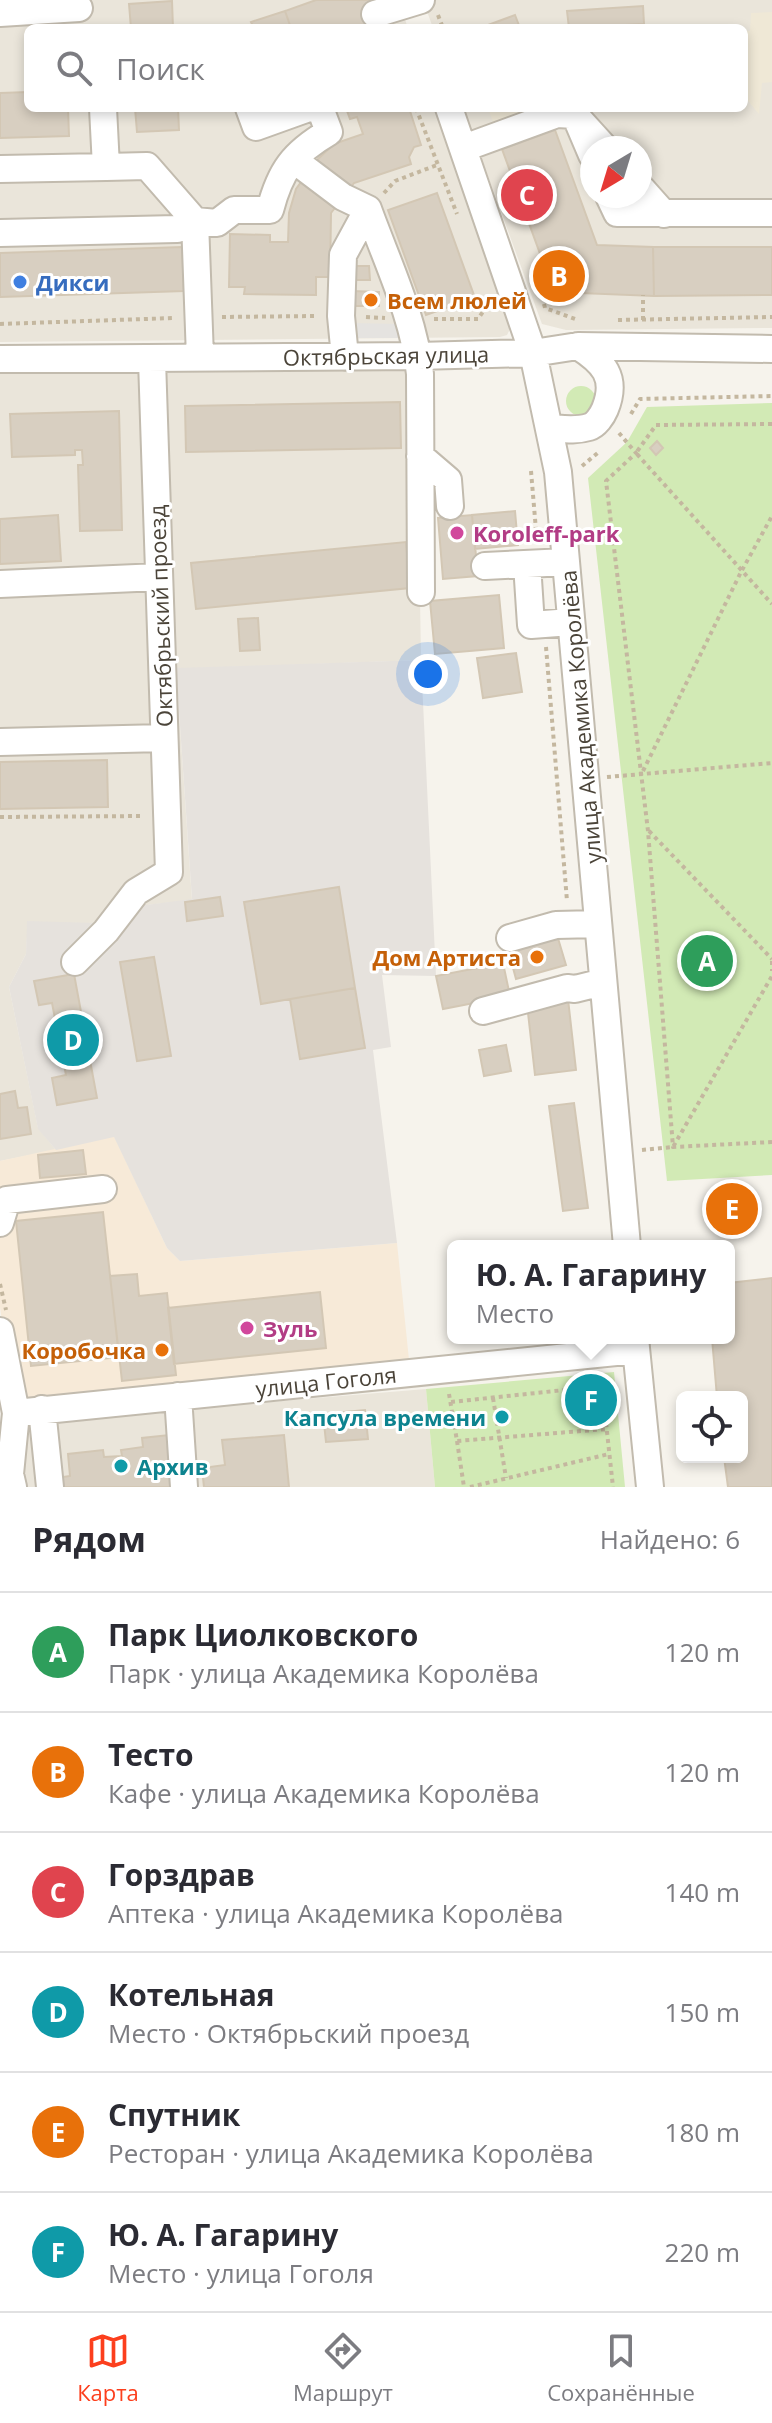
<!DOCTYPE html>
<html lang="ru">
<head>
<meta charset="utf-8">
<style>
  :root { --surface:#fff; --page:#f7f7f7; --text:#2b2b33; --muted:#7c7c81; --line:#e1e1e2; --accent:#fc3f1d }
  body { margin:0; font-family:"Open Sans",sans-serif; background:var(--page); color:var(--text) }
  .controls { position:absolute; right:24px; bottom:24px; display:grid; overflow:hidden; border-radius:12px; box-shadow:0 4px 12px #0003 }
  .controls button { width:72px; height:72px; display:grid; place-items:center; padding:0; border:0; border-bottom:2px solid var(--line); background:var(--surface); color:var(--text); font:40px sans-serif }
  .compass { position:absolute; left:580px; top:136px; width:72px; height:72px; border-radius:50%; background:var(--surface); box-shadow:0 4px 12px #0003; rotate:218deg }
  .you { position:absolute; left:428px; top:674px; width:28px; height:28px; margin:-20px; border:6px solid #fff; border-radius:50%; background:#1a73e8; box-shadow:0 0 0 12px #1a73e833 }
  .badge { display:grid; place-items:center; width:52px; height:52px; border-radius:50%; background:var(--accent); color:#fff; font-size:26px; font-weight:700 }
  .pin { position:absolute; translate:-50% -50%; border:4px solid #fff; box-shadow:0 2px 8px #0006 }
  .popup { position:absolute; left:447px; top:1240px; width:288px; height:104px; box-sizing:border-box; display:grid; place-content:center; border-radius:12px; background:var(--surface); filter:drop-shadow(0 2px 6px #0005); font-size:26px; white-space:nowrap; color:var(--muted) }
  .popup b { font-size:30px; color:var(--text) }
  .popup::after { content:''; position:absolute; left:50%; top:100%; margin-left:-16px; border:16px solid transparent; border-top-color:var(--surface) }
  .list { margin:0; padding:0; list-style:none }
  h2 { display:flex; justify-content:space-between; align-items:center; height:104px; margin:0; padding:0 32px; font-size:34px }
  h2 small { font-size:26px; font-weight:400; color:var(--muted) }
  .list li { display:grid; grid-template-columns:52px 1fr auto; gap:24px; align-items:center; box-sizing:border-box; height:120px; padding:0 32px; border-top:2px solid var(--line) }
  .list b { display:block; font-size:30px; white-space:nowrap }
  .list p { margin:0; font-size:26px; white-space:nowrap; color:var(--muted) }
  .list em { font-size:26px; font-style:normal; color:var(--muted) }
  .icon { flex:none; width:44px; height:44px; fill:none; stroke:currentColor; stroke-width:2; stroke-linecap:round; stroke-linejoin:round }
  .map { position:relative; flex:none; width:772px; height:1487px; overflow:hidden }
  .search { position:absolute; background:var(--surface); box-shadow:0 4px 12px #0003; left:24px; right:24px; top:24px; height:88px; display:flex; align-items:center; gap:20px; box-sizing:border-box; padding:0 28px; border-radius:12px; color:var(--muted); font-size:30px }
  .sheet { height:824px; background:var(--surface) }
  nav { display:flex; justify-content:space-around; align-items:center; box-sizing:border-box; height:112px; border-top:2px solid var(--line); background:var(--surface); font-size:22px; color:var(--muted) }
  nav a { display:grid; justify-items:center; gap:4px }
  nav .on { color:var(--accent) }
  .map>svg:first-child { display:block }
</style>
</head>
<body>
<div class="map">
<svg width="772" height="1487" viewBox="0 0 772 1487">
  <rect width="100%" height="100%" fill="#f6f3ec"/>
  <!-- residential -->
  <path fill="#eae5da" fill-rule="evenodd" d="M0,0h398l10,28h-380v80h409l76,215 -6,12 -7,2 -500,5z
    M423,0h349v328l-206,2 -24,-6 -79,-216h281v-80h-311zM592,148h48v48h-48z
    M427,370l-7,229 1,61 -245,9 16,231 -54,6 -28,33 -82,-18 -2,33 -17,33 29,141 18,22 -56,11v-788z
    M426,1389l9,98h-435v-63z"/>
  <!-- commercial -->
  <path fill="#f7ead8" d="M114,1136l53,112 13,13 217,-18 12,117 -396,40 -13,-93v-146z"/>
  <!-- industrial -->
  <path fill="#e6e2dd" d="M421,660l15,316 -54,-1 9,72 -18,3 24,193 -217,18 -13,-13 -53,-111 -58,13 -18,-21 -29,-142 17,-33 1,-33 69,2 42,-17 54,-7 -16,-231z"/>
  <!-- education -->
  <path fill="#efe8d6" d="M772,12v70l-10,1 -3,31 -15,-18v-65h6l1,-18z
    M488,108h70l-65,14z"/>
  <!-- green -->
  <path fill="#d2eab5" d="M566 401a15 15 0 1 1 30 0a15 15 0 1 1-30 0Z
    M772,403v772l-105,6 -79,-703 39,-36 20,-35z
    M614,1372l11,115h-190l-9,-98z"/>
  <!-- parking -->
  <path fill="#e5e3e0" d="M349,323l50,1 5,14h-55z"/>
  <!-- building -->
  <path fill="#d8cfc1" stroke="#d3c7b4" stroke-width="2" d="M316,0h55l9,28h-89l-6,-17z
    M172,1l1,27h-42l-2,-24z
    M643,6l1,18 -75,4 -2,-17z
    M285,11l6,17h-37l-3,-6z
    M515,15l5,13h-40z
    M28,92v16h40l1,28 -69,2v-45z
    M135,108h43l1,22 -42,2z
    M346,108h63l12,37 -7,2 -5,10 2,7 -57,19 -23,30 -1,64h-14v18l-72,-1 1,-7h-16l1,-53 40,1v7h18l1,-29 7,-24 22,-30 16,-15 29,-10 -6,-17 -7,2z
    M555,130l42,115 56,2 1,49 -74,-3 -4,7 -8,3 -8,-2 -5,-6 -53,-146z
    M437,193l38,105 -49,17 -38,-105z
    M182,247l2,44 -184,6v-44z
    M653,247h119v48l-118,1z
    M354,266h15l1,14h-16z
    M352,291l27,1v14h-27z
    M400,402l1,46 -215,4 -1,-46z
    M119,411l3,119 -42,1 -2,-66h5l-1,-15h-7v5l-63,2 -2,-43z
    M657,441l6,7 -7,7 -6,-7z
    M515,511l3,34 -43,4 -3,-34z
    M58,515l3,46 -61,3v-45z
    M472,515l6,61 -35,3 -5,-61z
    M406,542l4,46 -214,21 -5,-46z
    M499,595l5,53 -69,6 -5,-53z
    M258,618l2,32 -20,1 -2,-32z
    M516,653l6,39 -39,6 -6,-40z
    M107,760l1,47 -108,2v-47z
    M339,887l16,101 -94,16 -17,-102z
    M220,897l3,19 -36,5 -2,-19z
    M557,935l9,30 -50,14 -8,-30z
    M154,957l17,99 -34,5 -17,-99z
    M503,963l7,33 -67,13 -7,-33z
    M74,974l23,124 -40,7 -5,-27 14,-3 -14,-72 -13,2 -5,-24z
    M355,988l10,60 -65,11 -10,-60z
    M568,999l8,71 -41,5 -8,-71z
    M506,1045l5,26 -27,5 -5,-26z
    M15,1091l3,17 9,-1 4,27 -31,5v-45z
    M574,1103l14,105 -25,3 -14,-105z
    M83,1150l3,24 -46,4 -2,-23z
    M103,1212l16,145 -88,9 -15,-145z
    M137,1274l2,22 28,-3 9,82 -54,6 -12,-105z
    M772,1278v209h-44l-4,-30h18v-60h-25l-5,-59h17v-55z
    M320,1292l6,56 -152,16 -6,-56z
    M365,1410l3,29 -42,3 -3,-28z
    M169,1435l5,52h-117l-1,-9 14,-2 -2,-22 35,-4 1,7 18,-1 -1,-6 22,-3 -1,-9z
    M284,1435l5,52h-85l-2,-19 23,-3 -3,-25z"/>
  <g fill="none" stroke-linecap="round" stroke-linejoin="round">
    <defs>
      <path id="minor" d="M0,13l79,-5
        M375,14l46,-14
        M103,108l3,59 41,-1 48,55 5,136
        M249,108l7,19 53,-19
        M449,108l84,245 25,119 69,774
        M464,148l93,-34 18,1
        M592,155l-17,-40 30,33
        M294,160l49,37 25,12c19,53 46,108 52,165l1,218
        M0,169l106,-2
        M640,187l24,27
        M609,196l8,17h155
        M0,233l177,-4 18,-8 22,2 17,-13h36c10,-39 23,-57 59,-78l-9,-24
        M345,357l-4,-41 2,-61 25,-46
        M0,359l418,-3 115,-3 45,-7 194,3
        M551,428c13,1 25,3 38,-1 7,-2 13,-11 16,-18 13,-32 -2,-47 -27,-63
        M420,456l28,24 2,26
        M527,564l4,61 40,-3
        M485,566l81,-4
        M0,584l159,-7
        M0,742l164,-4
        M510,938l46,-13 42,-1
        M75,962l31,-31 30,-39 33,-20 -17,-512
        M483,1011l84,-23 8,1 28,-7
        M0,1223l7,-23 96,-11
        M0,1331l16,82 -6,61 3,13
        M635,1338l15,149
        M178,1396l6,91
        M42,1409l8,78
        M16,1413l620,-63"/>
    </defs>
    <!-- minor casing -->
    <use href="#minor" stroke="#c2bbae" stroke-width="30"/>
    <!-- path -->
    <path stroke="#c4b79f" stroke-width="4" stroke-dasharray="4 4" stroke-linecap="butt" d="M438,15l5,13
      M416,108l41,106
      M384,193l11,-12 42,-16
      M544,304l1,4 33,12
      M222,317l95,-1
      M366,317l19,1
      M434,319h44l13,-19
      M618,320l154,-3
      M643,320v-25
      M0,324l174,-6
      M631,414l9,-15 132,-3
      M772,424l-116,1 -20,28 136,151
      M619,433l17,20 -30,28 42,350 25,316 99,-5
      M582,466l18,-15
      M531,471l6,71
      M546,647l21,254
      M643,771l98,-199 31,-56
      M607,777l165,-14
      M0,817l143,-1
      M649,831l123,128
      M772,961v10
      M642,1150l31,-3 99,-171
      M0,1284l6,26
      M609,1378l-7,8 11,101
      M449,1394l8,47 150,-12
      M493,1398l13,80
      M451,1402l151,-16
      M457,1441l7,46
      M470,1487l139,-33"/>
    <!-- minor -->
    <use href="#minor" stroke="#fff" stroke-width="26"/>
  </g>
  <!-- markers -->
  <circle fill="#3f7fe0" stroke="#fff" stroke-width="3" cx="20" cy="282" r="8"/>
  <g fill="#e8710a" stroke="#fff" stroke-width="3">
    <circle cx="371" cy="300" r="8"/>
    <circle cx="537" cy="957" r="8"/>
    <circle cx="162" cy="1350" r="8"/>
  </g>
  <g fill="#d1479c" stroke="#fff" stroke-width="3">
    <circle cx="457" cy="533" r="8"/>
    <circle cx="247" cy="1328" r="8"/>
  </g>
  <g fill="#0f9aa8" stroke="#fff" stroke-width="3">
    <circle cx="502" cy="1417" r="8"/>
    <circle cx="121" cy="1466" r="8"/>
  </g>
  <g text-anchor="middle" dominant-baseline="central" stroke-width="6" stroke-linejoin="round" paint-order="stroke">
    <!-- shop labels -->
    <g font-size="22" font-weight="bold" fill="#366cbe" stroke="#fff" text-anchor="start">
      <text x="36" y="282">Дикси</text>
    </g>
    <!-- food labels -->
    <g font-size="22" font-weight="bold" fill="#c56008" stroke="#fff" text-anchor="end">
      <text x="387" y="300" text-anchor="start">Всем люлей</text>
      <text x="521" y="957">Дом Артиста</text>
      <text x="146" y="1350">Коробочка</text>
    </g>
    <!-- street labels -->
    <g font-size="22" fill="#4b4439" stroke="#fff">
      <text transform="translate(386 355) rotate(-1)">Октябрьская улица</text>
      <text transform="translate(160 616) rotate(-92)">Октябрьский проезд</text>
      <text transform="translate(580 717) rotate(-95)">улица Академика Королёва</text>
      <text transform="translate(326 1381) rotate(-6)">улица Гоголя</text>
    </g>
    <!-- hotel labels -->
    <g font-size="22" font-weight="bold" fill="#b23c85" stroke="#fff" text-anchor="start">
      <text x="473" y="533">Koroleff-park</text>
      <text x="263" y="1328">Зуль</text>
    </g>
    <!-- culture labels -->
    <g font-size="22" font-weight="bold" fill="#0d838f" stroke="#fff" text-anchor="end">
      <text x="486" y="1417">Капсула времени</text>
      <text x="137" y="1466" text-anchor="start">Архив</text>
    </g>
  </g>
</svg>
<div class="controls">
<button><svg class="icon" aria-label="locate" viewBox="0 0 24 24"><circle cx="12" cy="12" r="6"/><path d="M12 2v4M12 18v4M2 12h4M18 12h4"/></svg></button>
</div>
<svg class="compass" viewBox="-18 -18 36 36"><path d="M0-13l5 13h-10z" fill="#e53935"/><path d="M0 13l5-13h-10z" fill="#7c7c81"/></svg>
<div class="you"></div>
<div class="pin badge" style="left:707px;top:961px;background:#2e9e5b">A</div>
<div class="pin badge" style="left:559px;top:276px;background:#e8710a">B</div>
<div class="pin badge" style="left:527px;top:195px;background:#e0444e">C</div>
<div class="pin badge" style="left:73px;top:1040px;background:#0f9aa8">D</div>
<div class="pin badge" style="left:732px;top:1209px;background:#e8710a">E</div>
<div class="pin badge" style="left:591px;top:1400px;background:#0f9aa8">F</div>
<div class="popup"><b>Ю. А. Гагарину</b>Место</div>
<div class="search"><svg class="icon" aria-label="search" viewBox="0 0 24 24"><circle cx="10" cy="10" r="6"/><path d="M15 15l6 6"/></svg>Поиск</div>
</div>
<section class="sheet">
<h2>Рядом<small>Найдено: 6</small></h2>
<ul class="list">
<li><span class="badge" style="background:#2e9e5b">A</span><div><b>Парк Циолковского</b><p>Парк · улица Академика Королёва</p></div><em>120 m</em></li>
<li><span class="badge" style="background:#e8710a">B</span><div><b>Тесто</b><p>Кафе · улица Академика Королёва</p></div><em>120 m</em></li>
<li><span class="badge" style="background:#e0444e">C</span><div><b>Горздрав</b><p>Аптека · улица Академика Королёва</p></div><em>140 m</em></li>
<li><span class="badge" style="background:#0f9aa8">D</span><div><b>Котельная</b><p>Место · Октябрьский проезд</p></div><em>150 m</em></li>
<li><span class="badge" style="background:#e8710a">E</span><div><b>Спутник</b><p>Ресторан · улица Академика Королёва</p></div><em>180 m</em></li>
<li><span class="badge" style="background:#0f9aa8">F</span><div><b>Ю. А. Гагарину</b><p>Место · улица Гоголя</p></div><em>220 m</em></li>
</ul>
</section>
<nav>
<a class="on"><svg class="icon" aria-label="map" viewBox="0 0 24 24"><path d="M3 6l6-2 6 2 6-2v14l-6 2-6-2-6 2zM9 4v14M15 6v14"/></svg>Карта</a>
<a><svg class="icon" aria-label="directions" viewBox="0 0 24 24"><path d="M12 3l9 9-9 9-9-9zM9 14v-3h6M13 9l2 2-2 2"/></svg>Маршрут</a>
<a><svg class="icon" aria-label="saved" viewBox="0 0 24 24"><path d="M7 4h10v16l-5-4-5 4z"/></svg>Сохранённые</a>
</nav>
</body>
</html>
